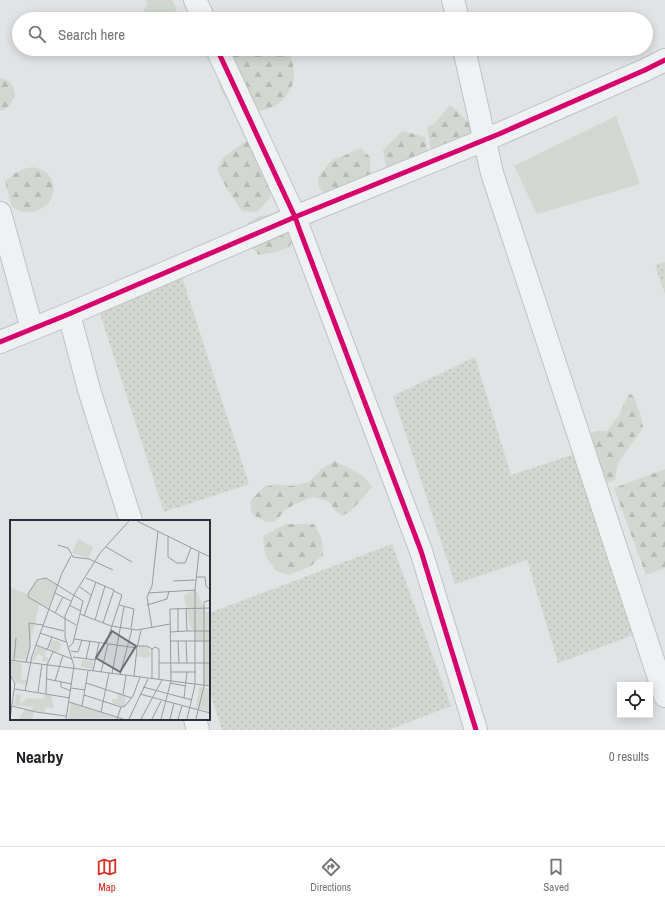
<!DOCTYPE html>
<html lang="en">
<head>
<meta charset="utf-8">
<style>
  :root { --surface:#fff; --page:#f6f6f6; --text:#202124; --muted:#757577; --line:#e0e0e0; --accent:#d93025 }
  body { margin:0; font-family:"Archivo Narrow",sans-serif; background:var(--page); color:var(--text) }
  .controls { position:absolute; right:12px; bottom:12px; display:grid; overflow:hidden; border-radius:0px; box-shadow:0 2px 10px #0003 }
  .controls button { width:36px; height:36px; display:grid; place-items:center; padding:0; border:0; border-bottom:1px solid var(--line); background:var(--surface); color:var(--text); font:20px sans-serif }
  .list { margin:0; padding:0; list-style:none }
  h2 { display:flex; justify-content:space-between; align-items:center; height:52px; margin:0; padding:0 16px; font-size:17px }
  h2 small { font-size:13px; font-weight:400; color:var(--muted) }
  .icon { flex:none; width:22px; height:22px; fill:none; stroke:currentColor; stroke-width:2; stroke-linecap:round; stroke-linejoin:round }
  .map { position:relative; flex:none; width:665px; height:730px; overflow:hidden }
  .search { position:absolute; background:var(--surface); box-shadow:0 2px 10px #0003; left:12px; right:12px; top:12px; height:44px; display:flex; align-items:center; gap:10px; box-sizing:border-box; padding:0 14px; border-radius:22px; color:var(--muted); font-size:15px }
  .sheet { height:116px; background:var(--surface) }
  nav { display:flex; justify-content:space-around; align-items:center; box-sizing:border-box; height:56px; border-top:1px solid var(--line); background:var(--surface); font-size:11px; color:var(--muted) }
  nav a { display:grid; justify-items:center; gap:2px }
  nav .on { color:var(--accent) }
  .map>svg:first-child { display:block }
</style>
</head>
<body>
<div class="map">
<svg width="665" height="730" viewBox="0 0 665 730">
  <defs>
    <pattern id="forest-firs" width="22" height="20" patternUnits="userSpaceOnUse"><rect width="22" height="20" fill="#d2d8d1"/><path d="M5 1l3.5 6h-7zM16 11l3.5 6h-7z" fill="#b4bab4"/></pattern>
    <pattern id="park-dots" width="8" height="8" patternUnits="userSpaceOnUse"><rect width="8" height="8" fill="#d2d8d1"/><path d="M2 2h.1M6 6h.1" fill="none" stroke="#b4bab4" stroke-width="1.8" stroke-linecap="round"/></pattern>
  </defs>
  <rect width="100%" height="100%" fill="#e1e3e5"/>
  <!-- grass -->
  <path fill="#d2d8d1" d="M146,0h26l5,9 -8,10h-28l6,-16z
    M616,116l24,68 -103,30 -23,-48z"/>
  <!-- forest -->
  <path fill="url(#forest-firs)" d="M226,49h60c6,7 8,17 8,26 0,7 -3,14 -7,20 -19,25 -59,21 -68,-11 -1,-6 -2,-12 -1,-18 1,-6 6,-12 8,-17z
    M0,78c19,2 19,27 0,33z
    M450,105l6,5 15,15 1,10 -36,35 -6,-24 -3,-20 7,-2z
    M402,131l23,6 2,14v22l-41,-5 -3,-18z
    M244,142h6l21,28 -1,28 -13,14 -15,-1 -15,-22 -10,-19 6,-12z
    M361,148l9,9 1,30 -42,9 -10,-8 -1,-11 15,-18 10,-3z
    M32,167c35,4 24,49 -8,45 -4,-1 -10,-3 -13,-7 -1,-2 -1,-7 -2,-9 -1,-5 -3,-10 -4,-15l7,-5 3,-3 9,-4z
    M285,212l15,19 -11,16 -9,4 -21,4 -10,-10 -1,-22 10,-6z
    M629,393l5,4 7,19 2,12 -25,35 -3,17 -23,8 -2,-55 6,-2h11l12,-16z
    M335,461l14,7 15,9 8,10 -21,24 -9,5 -6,-5 -8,-10 -15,-4 -18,7 -10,6 -10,12h-9l-14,-8 -2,-13 14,-14 12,-3 14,2 19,-4 12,-13z
    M665,469v99l-19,7 -32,-87z
    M286,524h28l8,15 1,16 -12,11 -22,9 -13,-4 -11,-16 -2,-19z"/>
  <!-- park -->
  <path fill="url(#park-dots)" d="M665,262v32l-10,-29z
    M182,277l67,207 -85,28 -67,-208z
    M475,357l36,118 67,-22 61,180 -81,30 -31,-103 -72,24 -62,-188z
    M392,544l59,162 -62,24h-167l-13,-40v-77z"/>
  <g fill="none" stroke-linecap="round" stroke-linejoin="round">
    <defs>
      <path id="street" d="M195,0l9,19
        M453,0l5,19
        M217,49l78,168 5,14 121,320 55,179
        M464,49l28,124 173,523
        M0,213l32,116
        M69,314l21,79 41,128
        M0,342l69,-28 226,-97 204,-83 146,-64 20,-10
        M195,719l3,11"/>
    </defs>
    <!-- street casing -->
    <use href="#street" stroke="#bfc1c3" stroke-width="24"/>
    <!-- street -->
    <use href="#street" stroke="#eff1f2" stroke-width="22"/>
    <defs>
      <path id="cycleway" d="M217,49l78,168 5,14 121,320 55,179
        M0,342l69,-28 226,-97 204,-83 146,-64 20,-10"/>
    </defs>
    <!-- cycleway casing -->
    <use href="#cycleway" stroke="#eef1f4" stroke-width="8"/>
    <!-- cycleway -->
    <use href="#cycleway" stroke="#d6006c" stroke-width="5"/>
  </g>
  <!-- overview -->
  <g transform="translate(10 520)">
    <rect width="200" height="200" fill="#e1e3e5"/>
    <path d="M68,19l15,8 -4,11 -17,-5zM39 126a6 6 0 1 1 12 0a6 6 0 1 1-12 0ZM27,126l10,4 -3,6 5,2 -1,4 -6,-1 1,-5 -5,-2 -3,6h-3zM72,140l11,1v8l-12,-2zM189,167l11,2v22l-14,-3zM108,172l8,3 -1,12 -13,-4v-4h5z" fill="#d2d8d1"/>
    <path d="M35,58l12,7 -8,22 -10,-2 -12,55 -17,-2v-71l18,8 9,-15 3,2zM185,68l11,24 4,-1v75l-7,-2v-43h-8v-10l-5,-4 -6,-31zM129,126h9l3,10 -5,2 -9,-2zM0,141l12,2 -1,16 7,1v5l-11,-2 -7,-9zM6,174l5,1 -1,9 7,-6 16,1 2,-5 6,1 3,14 -9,-2v5h-11l-2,7h-13l6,-10 5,2 4,-4 -20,-2zM61,183l46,15 -49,1z" fill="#d2d8d1"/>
    <path fill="none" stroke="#989ba1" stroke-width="1" d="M127,1l73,36M158,17v20l9,6h8l6,-15M48,25l10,3 5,9 16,2 24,11M96,27l26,15M189,32l-4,38v51h15M186,57h9l1,9 4,4M76,58l28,12 -11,33M163,61l22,-1M70,67l11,8M45,73l16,8M138,73l47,-3M59,85l12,6M109,85l15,4 -3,19M137,85l20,-6 2,-8M45,93l8,-16M70,94l31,12 26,4 33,-6M74,96l12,-34M85,100l10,-34M33,106l21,5M142,108l-5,-31 5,-11 6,-55M177,111h23M160,112l17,-1 -1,-23M168,112v-24M30,113l26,9M64,119l63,9 -3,28M160,121h25v44l-8,34M168,121l1,22M176,121l1,22M96,124l16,-49 -8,-4M26,125l36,14M128,126h9l5,3M59,127l4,-4 10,-42 -37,-23 -9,2 -9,14v3l48,28M127,128l4,-18M37,130l5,-13M61,131l7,1 4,-12M63,137l22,3M76,139l4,-18M0,140l200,26M4,140l2,-22M16,142l4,-15 -1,-24 14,2M149,143h51M83,151l6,-28M91,152l7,-28M160,152h26M102,154l12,-67M0,155l5,8 -5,36M110,155l12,-46M37,159l25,5M142,159v-30l3,-2 4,2v31M45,161l8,-26M51,162v5l10,4M76,163l46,15M160,163l16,3M133,167l49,13M61,168l14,2M5,169l55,9M15,171l7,-35 30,-83 9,-17M28,172l4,-28M36,174l1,-29 6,-13M113,174l3,-18M130,174l70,19M74,175l37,12M174,178l3,-26M59,182l54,17M2,186l24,6 30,4M72,186l6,-35M91,192l8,-39M56,199l8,-53 -9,-29v-21l10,-23 25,-40 29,-32M107,199l4,-12 4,-1 8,-10 7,-19M119,199l19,-40M131,199l21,-39M142,199l9,-18M151,199l10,-38 -1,-72 40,-1M160,199l4,-16M168,199l4,-13M186,199l8,-33v-84l6,-2"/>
    <path fill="#6a6f77" fill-opacity="0.15" stroke="#6a6f77" stroke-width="2" d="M102,111l24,15 -16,26 -24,-14z"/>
    <rect width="200" height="200" fill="none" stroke="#2a303c" stroke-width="2"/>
  </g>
</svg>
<div class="controls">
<button><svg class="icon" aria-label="locate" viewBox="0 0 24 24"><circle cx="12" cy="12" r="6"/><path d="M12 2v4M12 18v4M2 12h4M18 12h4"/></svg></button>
</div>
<div class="search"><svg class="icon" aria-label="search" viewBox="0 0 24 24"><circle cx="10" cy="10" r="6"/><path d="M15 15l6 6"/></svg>Search here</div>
</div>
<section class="sheet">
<h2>Nearby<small>0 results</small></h2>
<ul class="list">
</ul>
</section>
<nav>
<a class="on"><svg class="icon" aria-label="map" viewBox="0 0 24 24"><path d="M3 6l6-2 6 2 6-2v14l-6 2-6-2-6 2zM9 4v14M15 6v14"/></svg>Map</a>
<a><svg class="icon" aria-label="directions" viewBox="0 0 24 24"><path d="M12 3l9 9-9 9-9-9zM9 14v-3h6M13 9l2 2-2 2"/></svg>Directions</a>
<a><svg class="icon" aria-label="saved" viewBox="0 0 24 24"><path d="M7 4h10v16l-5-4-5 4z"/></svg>Saved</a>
</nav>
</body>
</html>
